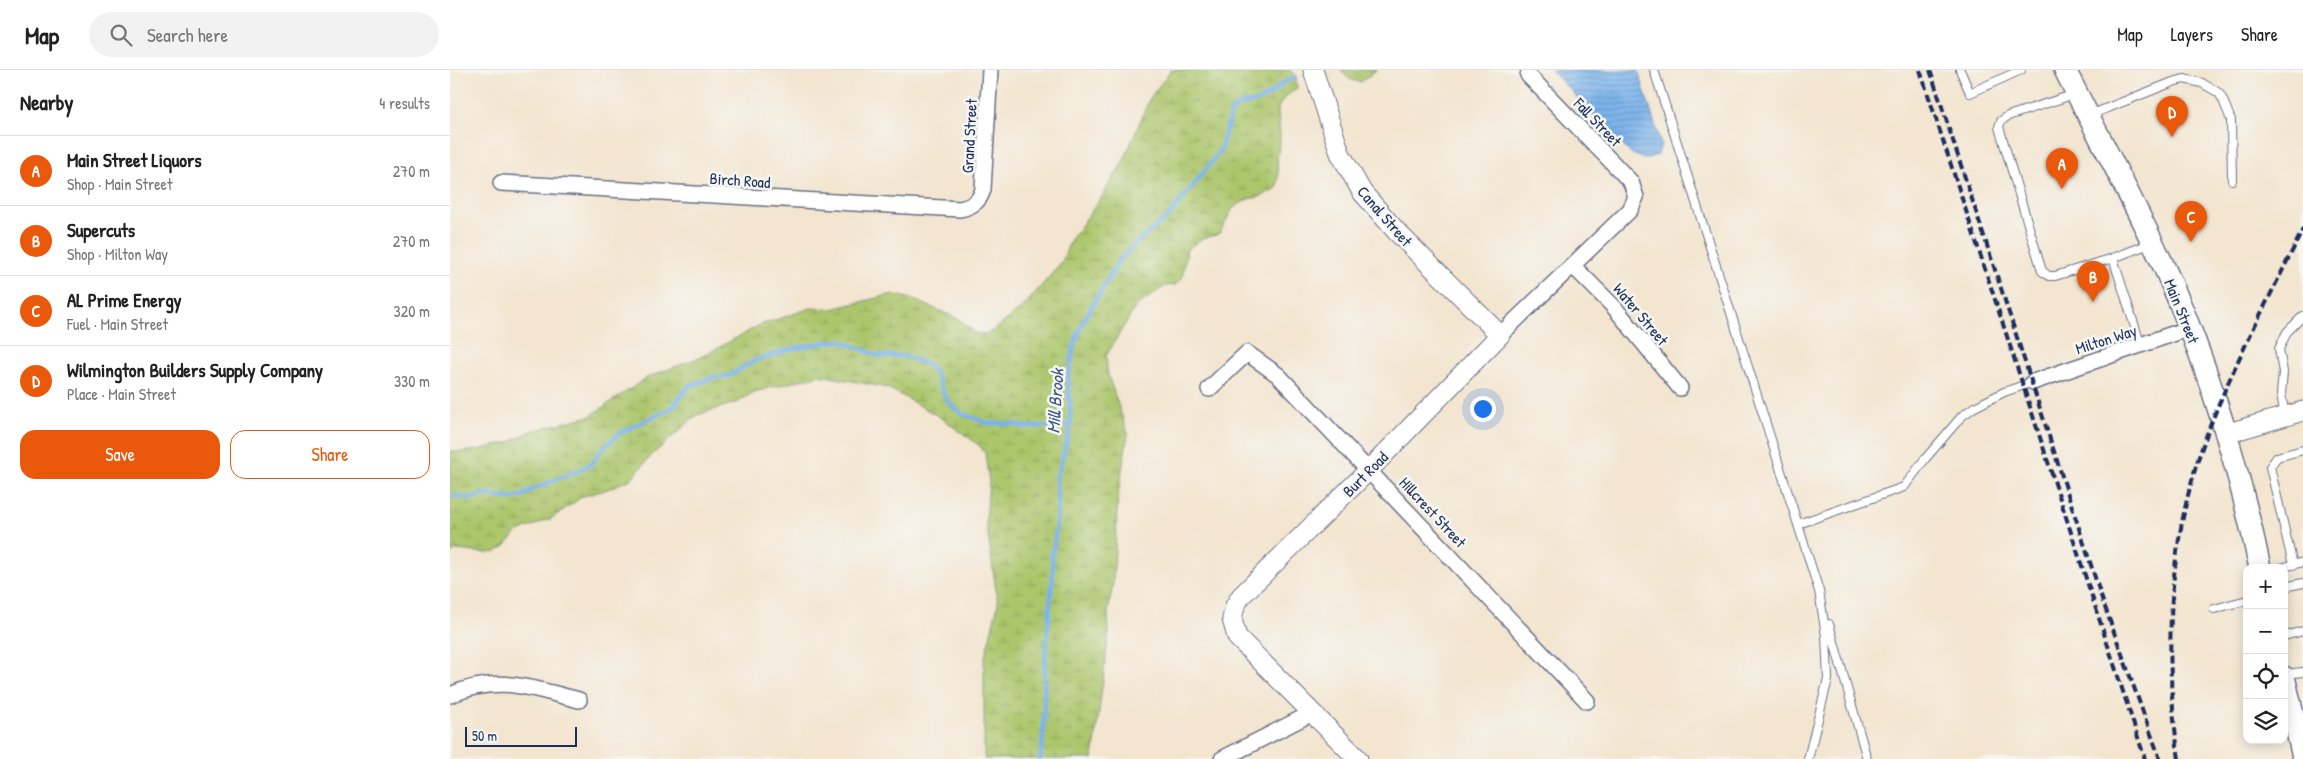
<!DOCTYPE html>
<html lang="en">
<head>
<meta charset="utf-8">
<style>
  :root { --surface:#fff; --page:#f2f2f2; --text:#222; --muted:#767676; --line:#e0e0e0; --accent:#ea580c }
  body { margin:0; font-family:"Patrick Hand",sans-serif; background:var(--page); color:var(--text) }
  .controls { position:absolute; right:15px; bottom:15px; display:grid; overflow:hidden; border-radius:10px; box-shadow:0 2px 12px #0003 }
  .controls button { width:45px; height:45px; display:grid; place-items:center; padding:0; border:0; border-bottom:1px solid var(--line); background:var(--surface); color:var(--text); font:25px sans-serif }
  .scale { position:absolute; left:15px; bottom:12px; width:112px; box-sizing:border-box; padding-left:5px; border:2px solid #1b2f5e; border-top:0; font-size:14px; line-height:18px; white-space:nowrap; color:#1b2f5e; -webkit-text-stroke:4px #f6f6f2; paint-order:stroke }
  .you { position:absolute; left:1032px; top:338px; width:18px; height:18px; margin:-12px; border:4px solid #fff; border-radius:50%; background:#1a73e8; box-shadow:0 0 0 8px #1a73e833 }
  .badge { display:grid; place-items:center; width:32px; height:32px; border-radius:50%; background:var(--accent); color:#fff; font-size:16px; font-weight:700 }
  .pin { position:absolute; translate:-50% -41px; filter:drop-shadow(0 1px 2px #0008) }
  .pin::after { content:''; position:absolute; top:26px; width:18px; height:15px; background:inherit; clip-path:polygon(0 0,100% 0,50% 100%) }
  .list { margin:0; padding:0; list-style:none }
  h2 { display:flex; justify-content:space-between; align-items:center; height:65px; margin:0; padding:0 20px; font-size:21px }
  h2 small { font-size:16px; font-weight:400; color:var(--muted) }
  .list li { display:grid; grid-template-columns:32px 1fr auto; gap:15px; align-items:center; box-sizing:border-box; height:70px; padding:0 20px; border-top:1px solid var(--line) }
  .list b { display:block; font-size:19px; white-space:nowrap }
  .list p { margin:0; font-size:16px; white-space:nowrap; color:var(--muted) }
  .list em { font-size:16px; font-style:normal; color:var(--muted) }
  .actions { display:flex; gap:10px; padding:15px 20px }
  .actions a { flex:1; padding:11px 0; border:1px solid var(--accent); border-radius:15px; text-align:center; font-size:18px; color:var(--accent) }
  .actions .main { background:var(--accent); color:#fff }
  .icon { flex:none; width:28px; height:28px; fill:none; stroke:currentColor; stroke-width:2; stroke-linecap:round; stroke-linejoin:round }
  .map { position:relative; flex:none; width:1853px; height:689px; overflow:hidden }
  header { display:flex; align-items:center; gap:30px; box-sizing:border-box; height:70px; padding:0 25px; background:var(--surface); border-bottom:1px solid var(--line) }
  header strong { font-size:24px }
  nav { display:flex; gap:28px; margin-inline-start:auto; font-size:18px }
  .search { width:350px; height:45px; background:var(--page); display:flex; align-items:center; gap:12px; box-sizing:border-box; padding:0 18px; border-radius:28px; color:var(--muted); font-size:19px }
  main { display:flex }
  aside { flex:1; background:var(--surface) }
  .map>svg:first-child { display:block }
</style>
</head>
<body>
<header>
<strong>Map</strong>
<div class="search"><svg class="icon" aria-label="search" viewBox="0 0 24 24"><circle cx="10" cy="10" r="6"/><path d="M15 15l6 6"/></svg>Search here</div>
<nav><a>Map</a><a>Layers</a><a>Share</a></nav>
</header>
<main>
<aside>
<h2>Nearby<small>4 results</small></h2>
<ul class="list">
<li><span class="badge">A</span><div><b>Main Street Liquors</b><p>Shop · Main Street</p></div><em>270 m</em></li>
<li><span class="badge">B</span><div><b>Supercuts</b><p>Shop · Milton Way</p></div><em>270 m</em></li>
<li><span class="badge">C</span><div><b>AL Prime Energy</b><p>Fuel · Main Street</p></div><em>320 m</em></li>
<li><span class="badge">D</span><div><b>Wilmington Builders Supply Company</b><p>Place · Main Street</p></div><em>330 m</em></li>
</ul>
<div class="actions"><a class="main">Save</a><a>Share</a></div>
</aside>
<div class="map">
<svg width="1853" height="689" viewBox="0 0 1853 689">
  <defs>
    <pattern id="wetland-marsh" width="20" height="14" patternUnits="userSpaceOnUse" patternTransform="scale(1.25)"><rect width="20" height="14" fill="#acc66c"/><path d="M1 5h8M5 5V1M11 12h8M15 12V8" fill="none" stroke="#93aa60"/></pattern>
    <pattern id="water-rules" width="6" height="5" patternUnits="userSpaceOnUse" patternTransform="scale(1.25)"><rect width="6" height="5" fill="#7ab2ea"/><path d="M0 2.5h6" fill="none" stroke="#6391c1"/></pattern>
  </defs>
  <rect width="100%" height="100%" fill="#f6f6f2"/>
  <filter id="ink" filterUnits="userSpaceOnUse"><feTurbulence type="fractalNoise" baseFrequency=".02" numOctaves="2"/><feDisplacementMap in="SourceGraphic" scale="10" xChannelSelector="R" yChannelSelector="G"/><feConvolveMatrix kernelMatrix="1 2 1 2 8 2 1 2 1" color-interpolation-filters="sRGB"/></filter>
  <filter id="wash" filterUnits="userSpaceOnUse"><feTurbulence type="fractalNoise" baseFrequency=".0096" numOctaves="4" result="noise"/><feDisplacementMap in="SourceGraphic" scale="20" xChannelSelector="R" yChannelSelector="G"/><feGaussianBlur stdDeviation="1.12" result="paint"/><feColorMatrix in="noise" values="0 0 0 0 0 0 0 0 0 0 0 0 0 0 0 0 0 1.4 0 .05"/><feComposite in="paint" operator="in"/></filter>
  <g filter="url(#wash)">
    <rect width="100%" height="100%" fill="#f3e5cf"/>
    <!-- wetland -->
    <path fill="url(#wetland-marsh)" stroke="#647a65" d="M721,0h119l6,7 1,11c-26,19 -18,20 -17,47 1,8 -2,15 -3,23 0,11 3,20 -1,31l-17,8 -11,2 -15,9 -14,26 -17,5 -15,10 -5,30 -7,6 -10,1 -29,20 -30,50 2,19 20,59 -10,61 -5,89 -5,28 1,20 -16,127h-109v-98l14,-57 -12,-83 3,-39 -4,-29 -6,-8 -39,-28 -52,-29 -68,-13 -66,17 -16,10 -41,13 -45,40 -21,24 -26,11 -22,6 -31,22 -34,14 -13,14 -10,6 -9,1 -29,-3 -7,4v-103l12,1 20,-3 28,-7 21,-11 59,-15 58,-39 55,-21 57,-31 51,-17 21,1 61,-15 19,5 47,20 16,14 9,1 9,-3 30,-24 39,-45 8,-21 29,-40 25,-41 26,-62z
      M891,0h35l-15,12c-10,0 -14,-4 -20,-12z"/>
    <!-- water -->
    <path fill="url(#water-rules)" stroke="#4a70a4" d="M1101,0h87l23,74 -3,11 -14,4 -14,-6z"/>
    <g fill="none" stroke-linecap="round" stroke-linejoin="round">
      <!-- stream -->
      <path stroke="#7ab2ea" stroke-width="4.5" d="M0,426l23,2 12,-4 24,4 13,-2 11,-7 49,-20 11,-7 7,-11 20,-18 52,-25 17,-22 26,-9 14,-1 25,-15 37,-12 37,-7 14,-1 36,15h26l23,8 8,8 10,25 8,10 10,7 24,9 26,1 12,3 46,-2
        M590,689l3,-20 2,-78 8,-88 -1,-18 6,-37 -1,-40 14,-53 -3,-48 7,-35 10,-24 33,-56 18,-19 33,-27 51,-65 12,-41 7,-5 17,-3 15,-8 12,-11 13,-6"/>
    </g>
  </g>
  <g filter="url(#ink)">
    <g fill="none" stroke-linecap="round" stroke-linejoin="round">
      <defs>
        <path id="service" d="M1204,0l165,521 7,45 2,43 -20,80
          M1510,0l10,23 51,-23
          M1625,24l-67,22 -7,5 -2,6 43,144 7,5h6l58,-18 39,-15
          M1640,45l83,-33 11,-3 18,4 17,10 4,7 8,20 1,60
          M1663,188l28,88
          M1835,346l-4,-22 2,-22 -4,-23 8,-17 16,-16
          M1348,454l106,-37 21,-28 37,-43 11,-8 31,-16 29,-10
          M1843,495l-23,-98 7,-10 26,-7
          M1831,498l22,-6
          M1834,517l19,-4
          M1764,539l33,-9
          M1379,554l38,135
          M1834,566l19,-5
          M1835,604l18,-2"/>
        <path id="minor" d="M51,113l459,26c13,-3 20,-8 23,-20l7,-119
          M1122,195l42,42 66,81
          M1050,265l130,-125 6,-13 -5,-15 -103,-107
          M1583,312l157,-54
          M759,319l38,-36 31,22 309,326
          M0,625c49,-21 80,-7 129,5
          M772,689l90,-46"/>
        <path id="tertiary" d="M863,0l27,83 22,39 35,40 103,103 -131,135 -128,126 -6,10 -3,13 5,18 121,122
          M1775,364l78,-23"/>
        <path id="secondary" d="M1615,0c36,72 76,143 108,217 38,88 67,186 87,281
          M1834,607l19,80"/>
      </defs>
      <!-- service casing -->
      <use href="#service" stroke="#676f86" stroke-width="10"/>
      <!-- minor casing -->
      <use href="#minor" stroke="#676f86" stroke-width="18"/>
      <!-- tertiary casing -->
      <use href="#tertiary" stroke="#676f86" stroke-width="21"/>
      <!-- secondary casing -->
      <use href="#secondary" stroke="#676f86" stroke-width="24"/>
      <!-- service -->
      <use href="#service" stroke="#fff" stroke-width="8"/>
      <!-- minor -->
      <use href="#minor" stroke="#fff" stroke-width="15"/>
      <!-- tertiary -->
      <use href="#tertiary" stroke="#fff" stroke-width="19"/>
      <!-- secondary -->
      <use href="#secondary" stroke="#fff" stroke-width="21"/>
      <!-- rail -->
      <path stroke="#1b2f5e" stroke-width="4" stroke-dasharray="8 4" stroke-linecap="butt" d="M1470,0l225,689
        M1480,0l172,529 58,160
        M1729,689c-16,-106 -11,-216 25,-317 27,-74 65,-143 99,-213"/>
    </g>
  </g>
  <g text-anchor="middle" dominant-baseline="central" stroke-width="5" stroke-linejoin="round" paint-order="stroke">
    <!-- street labels -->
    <g font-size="16" fill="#1b2f5e" stroke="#f6f6f2">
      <text transform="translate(1148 52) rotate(46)">Fall Street</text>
      <text transform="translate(519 66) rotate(-87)">Grand Street</text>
      <text transform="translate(290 110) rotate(4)">Birch Road</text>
      <text transform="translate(935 146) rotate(49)">Canal Street</text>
      <text transform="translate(1732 241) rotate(68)">Main Street</text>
      <text transform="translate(1191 244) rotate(50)">Water Street</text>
      <text transform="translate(1656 269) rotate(-18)">Milton Way</text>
      <text transform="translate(915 404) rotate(-45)">Burt Road</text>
      <text transform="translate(983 442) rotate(47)">Hillcrest Street</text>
    </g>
    <!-- water labels -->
    <g font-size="18" font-style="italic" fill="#385688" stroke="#f6f6f2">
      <text transform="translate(605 331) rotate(-86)">Mill Brook</text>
    </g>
  </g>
</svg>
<div class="controls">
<button>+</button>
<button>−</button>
<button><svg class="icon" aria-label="locate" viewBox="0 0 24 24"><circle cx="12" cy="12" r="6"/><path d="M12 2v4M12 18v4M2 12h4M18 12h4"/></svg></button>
<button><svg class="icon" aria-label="layers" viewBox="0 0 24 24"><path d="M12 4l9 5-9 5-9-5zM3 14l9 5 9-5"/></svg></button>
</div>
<div class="scale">50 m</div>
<div class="you"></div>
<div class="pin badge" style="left:1612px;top:119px">A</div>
<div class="pin badge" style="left:1643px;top:232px">B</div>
<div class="pin badge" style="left:1741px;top:172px">C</div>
<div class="pin badge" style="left:1722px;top:67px">D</div>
</div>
</main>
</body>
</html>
